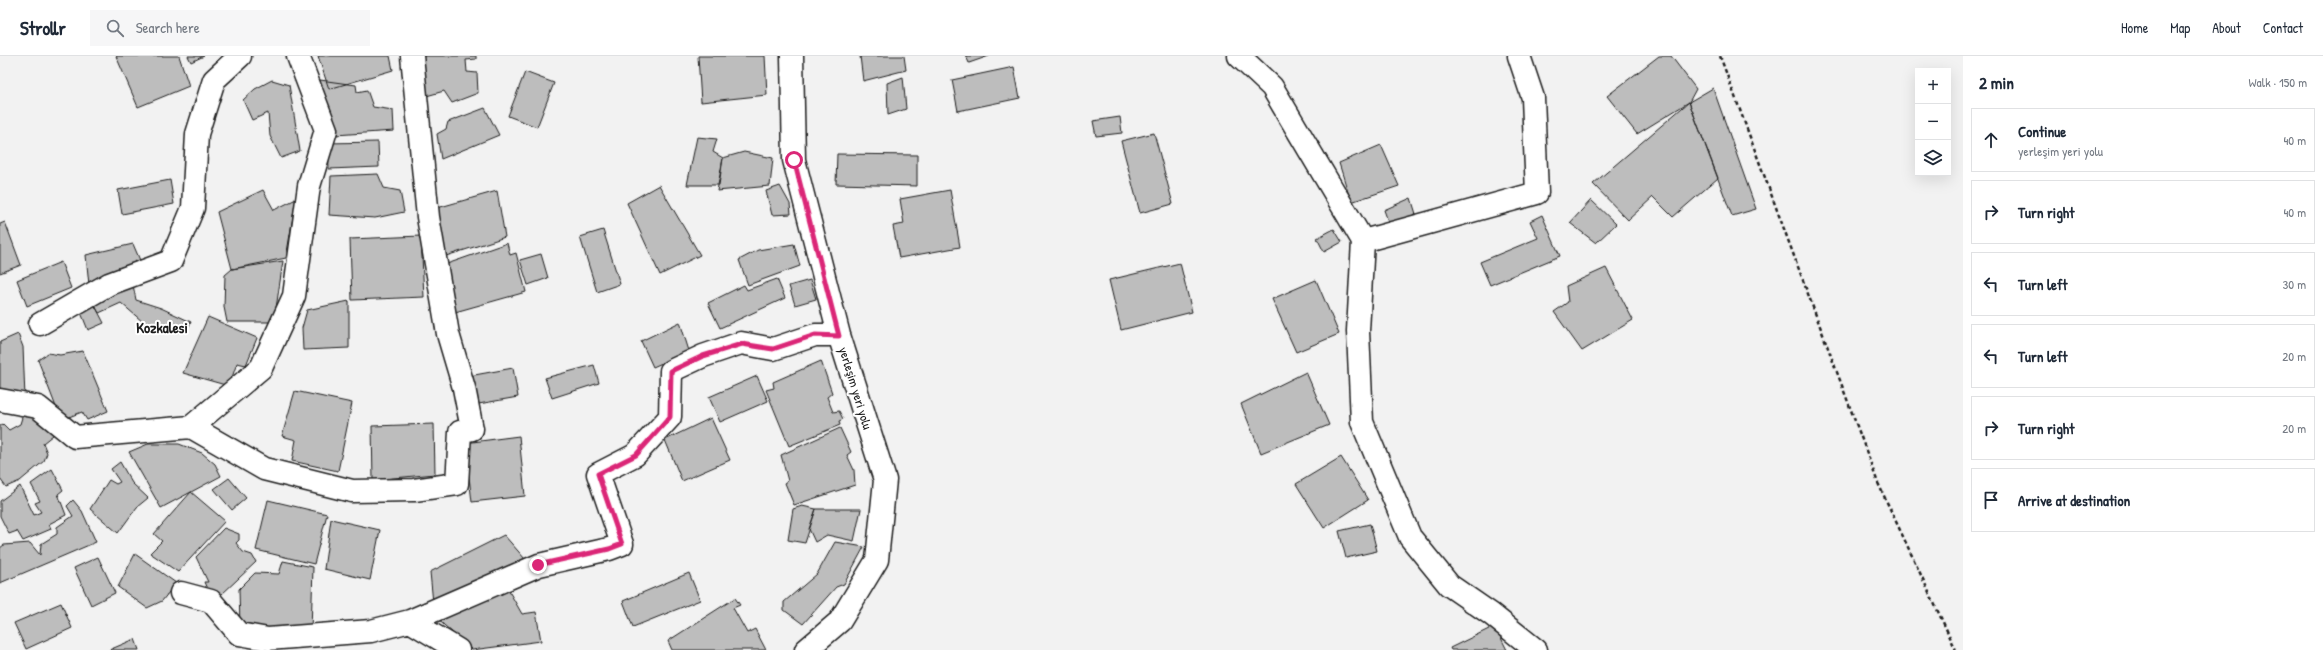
<!DOCTYPE html>
<html lang="en">
<head>
<meta charset="utf-8">
<style>
  :root { --surface:#fff; --page:#f6f6f7; --text:#1f2937; --muted:#747a83; --line:#e0e1e3 }
  body { margin:0; font-family:"Patrick Hand",sans-serif; background:var(--page); color:var(--text) }
  .controls { position:absolute; right:12px; top:12px; display:grid; overflow:hidden; border-radius:0px; box-shadow:0 4px 16px #0002 }
  .controls button { width:36px; height:36px; display:grid; place-items:center; padding:0; border:0; border-bottom:1px solid var(--line); background:var(--surface); color:var(--text); font:20px sans-serif }
  .stop { position:absolute; width:12px; height:12px; margin:-9px; border:3px solid #db2777; border-radius:50%; background:#fff }
  .stop.end { background:#db2777; border-color:#fff; box-shadow:0 1px 4px #0008 }
  .list { margin:0; padding:0; list-style:none }
  h2 { display:flex; justify-content:space-between; align-items:center; height:52px; margin:0; padding:0 16px; font-size:17px }
  h2 small { font-size:13px; font-weight:400; color:var(--muted) }
  .list li { display:grid; grid-template-columns:26px 1fr auto; gap:12px; align-items:center; box-sizing:border-box; height:64px; margin:0 8px 8px; padding:0 8px; border:1px solid var(--line); border-radius:0px }
  .list b { display:block; font-size:15px; white-space:nowrap }
  .list p { margin:0; font-size:13px; white-space:nowrap; color:var(--muted) }
  .list em { font-size:13px; font-style:normal; color:var(--muted) }
  .icon { flex:none; width:22px; height:22px; fill:none; stroke:currentColor; stroke-width:2; stroke-linecap:round; stroke-linejoin:round }
  .map { position:relative; flex:none; width:1963px; height:594px; overflow:hidden }
  header { display:flex; align-items:center; gap:24px; box-sizing:border-box; height:56px; padding:0 20px; background:var(--surface); border-bottom:1px solid var(--line) }
  header strong { font-size:19px }
  nav { display:flex; gap:22px; margin-inline-start:auto; font-size:14px }
  .search { width:280px; height:36px; background:var(--page); display:flex; align-items:center; gap:10px; box-sizing:border-box; padding:0 14px; border-radius:0px; color:var(--muted); font-size:15px }
  main { display:flex }
  aside { flex:1; background:var(--surface) }
  .map>svg:first-child { display:block }
</style>
</head>
<body>
<header>
<strong>Strollr</strong>
<div class="search"><svg class="icon" aria-label="search" viewBox="0 0 24 24"><circle cx="10" cy="10" r="6"/><path d="M15 15l6 6"/></svg>Search here</div>
<nav><a>Home</a><a>Map</a><a>About</a><a>Contact</a></nav>
</header>
<main>
<div class="map">
<svg width="1963" height="594" viewBox="0 0 1963 594">
  <rect width="100%" height="100%" fill="#f2f2f2"/>
  <filter id="ink" filterUnits="userSpaceOnUse"><feTurbulence type="fractalNoise" baseFrequency=".025" numOctaves="2"/><feDisplacementMap in="SourceGraphic" scale="8" xChannelSelector="R" yChannelSelector="G"/><feConvolveMatrix kernelMatrix="1 2 1 2 8 2 1 2 1" color-interpolation-filters="sRGB"/></filter>
  <g filter="url(#ink)">
    <!-- building -->
    <path fill="#bdbdbd" stroke="#1c1c1c" d="M116,0h63l10,30 -51,21z
      M188,0h16l-13,6z
      M318,0h72l3,14 -64,19z
      M421,0h55v3l-10,1 1,12 10,1 1,20 -26,10 -8,-12 -21,6z
      M698,0h67l2,39 -66,7z
      M860,0h44l2,14 -43,11z
      M966,0h23l-20,7z
      M1659,0h12l25,33 -7,13 -52,32 -30,-38z
      M1014,11l6,31 -62,13 -6,-31z
      M525,16l29,11 -17,44 -29,-11z
      M903,21l3,32 -18,6 -1,-32z
      M272,24l17,5 11,66 -19,7 -11,-22 -2,-23 -16,7 -9,-20 12,-11z
      M320,24l36,5 1,7 10,-2 6,17 20,3 1,21 -59,4 -15,-33z
      M1713,32l43,121 -24,7 -43,-114z
      M1689,46l29,76 -45,39 -20,-20 -25,23 -35,-36z
      M485,52l14,27 -58,24 -4,-25 9,-5 2,-7z
      M1120,61l2,16 -26,3 -3,-15z
      M1154,77l19,71 -33,9 -19,-72z
      M697,81l20,2 -4,13 10,6 -4,27h-32z
      M378,86l1,25 -50,2 -1,-26z
      M1381,89l18,41 -48,16 -12,-39z
      M744,96l29,6 -3,28 -53,5 6,-33z
      M837,98l80,1v31l-81,-2z
      M378,118l6,14 16,3 4,21 -29,6 -46,-3 2,-39z
      M170,124l4,24 -52,10 -4,-24z
      M659,129l41,70 -40,20 -33,-72z
      M780,130l10,18 1,10 -19,1 -6,-24z
      M263,134l11,20 22,-11 -10,59 -54,11 -15,-57z
      M950,134l10,57 -61,11 -6,-32 11,-2 -4,-25z
      M497,135l8,46 -59,19 -9,-48z
      M1411,142l5,16 -27,10 -5,-14z
      M1591,144l25,24 -20,19 -26,-20z
      M1542,159l18,41 -70,29 -10,-23 58,-24 -8,-17z
      M5,166l16,43 -21,8v-49z
      M1334,173l8,13 -18,10 -7,-14z
      M603,174l17,54 -23,8 -17,-55z
      M421,180l3,61 -72,3 -2,-61z
      M507,187l3,12 6,-2 10,39 -71,20 -11,-47z
      M133,188l9,21 -53,20 -3,-30z
      M794,188l6,22 -52,19 -9,-25 19,-10z
      M541,198l7,24 -20,7 -8,-25z
      M283,205l-9,61h-47l-3,-15 1,-32 7,-6z
      M61,206l10,26 -44,18 -10,-26z
      M1180,207l12,49 -71,18 -12,-50z
      M1606,212l27,52 -51,31 -28,-39 14,-10 -2,-16z
      M777,223l8,19 -65,30 -12,-25 36,-18 3,5z
      M132,224l4,20 25,8 30,14 -5,10 -16,1 -27,-11 -22,-19 -22,10 -7,-13z
      M810,224l6,19 -21,6 -6,-19z
      M1316,224l23,54 -43,18 -24,-53z
      M92,244l12,23 -16,7 -10,-25z
      M349,245v47l-46,2 -1,-22 5,-18z
      M208,261l49,21 -11,27 -9,-2 -8,23 -46,-13z
      M680,266l9,29 -36,16 -12,-26z
      M18,278l5,13 2,51 -25,-4v-52z
      M83,295l25,60 -21,9 -5,-8 -21,8 -23,-60 10,-7 12,2z
      M821,305l11,32 -5,4 6,15 6,-1 4,8 -4,2 1,4 -51,21 -23,-56 8,-2 -1,-6z
      M594,309l5,18 -47,15 -7,-20z
      M513,312l5,29 -45,8 -4,-29z
      M1306,316l23,53 -68,28 -20,-49z
      M757,320l11,25 -48,21 -11,-25z
      M295,335l57,12 -14,68 -46,-10 4,-21 -14,-4z
      M24,355l34,20 -15,12 4,10 -3,8 -24,20 -14,6 -6,-8v-53l3,-2 6,6 11,-6z
      M711,362l19,42 -48,21 -17,-41z
      M434,368l1,50 -62,6 -1,-54z
      M840,372l11,24 -4,3 7,15 1,15 -61,20 -9,-22 3,-2 -7,-26z
      M519,380l6,60 -53,6 -7,-59z
      M148,388h31l23,9 13,11 6,12 -60,32 -32,-56z
      M1341,401l27,43 -44,28 -28,-44z
      M120,406l12,21 16,15 -11,9 -19,26 -28,-24 19,-29 7,4 4,-2 -9,-13z
      M52,413l11,21 -5,4 8,21 -17,9 2,5 -28,12 -6,-10 -8,3 -9,-18v-15l20,-15 14,29 7,-3 -6,-9 5,-2 -9,-17z
      M229,422l17,20 -14,12 -18,-21z
      M191,436l34,29 -47,51 -28,-19 12,-12 -8,-7z
      M73,444l9,11 14,31 -96,41v-35l4,-3 26,-2 10,12 1,-11 16,-10v-7l16,-11 -6,-10z
      M268,444l59,14 -13,50 -58,-14z
      M802,450l14,3 -11,34 -17,-3 5,-31z
      M816,453h45l-7,32 -27,-6 -12,7 -6,-13z
      M331,463l49,11 -10,50 -46,-11z
      M1370,468l7,27 -31,7 -7,-27z
      M224,472l15,6v6l-3,3 7,9 9,3 4,7 -35,33 -14,-6 -3,-7h4l-12,-25z
      M504,479l21,24 -92,44 -3,-31z
      M835,486l29,5 -20,37 -8,3 -33,37 -19,-14v-8l33,-28z
      M135,498l41,29 -14,18 -15,7 -29,-21z
      M98,501l17,36 -24,12 -17,-37z
      M283,505l30,6 -2,64 -71,-4 -1,-38 16,-16 24,1z
      M689,517l11,27 -67,27 -10,-26z
      M506,530l16,28 14,-2 5,29 -69,9 -37,-33z
      M735,542l5,7 -7,3 14,25 8,-4 11,21h-94l-4,-9z
      M61,547l11,25 -46,21 -12,-26z
      M1495,570l12,24h-56l-1,-2z
      M135,583l4,11h-30z"/>
    <g fill="none" stroke-linecap="round" stroke-linejoin="round">
      <defs>
        <path id="minor" d="M792,0l2,104 45,175 46,145 -8,80 -37,61 -34,29
          M1239,0l33,31 91,154 -5,90 4,91 48,115 39,48 42,29 45,36
          M1363,185l174,-48 -4,-95 -14,-42
          M40,268l69,-40 62,-23 22,-53 4,-74 17,-54 26,-24
          M0,344l38,7 37,30 116,-10 73,42 88,22 62,-1 43,-6 3,-52 12,-3 -8,-41 -16,-54 -20,-117 -16,-161
          M191,371l70,-59 33,-72 15,-110 17,-56 -28,-74
          M181,537l30,8 28,33 29,5 103,-8 39,-10 48,29
          M410,565l129,-56 70,-16 13,-5 -24,-70 37,-19 35,-38 1,-46 32,-15 38,-13 32,6 42,-14h24"/>
      </defs>
      <!-- minor casing -->
      <use href="#minor" stroke="#1c1c1c" stroke-width="25"/>
      <!-- path -->
      <path stroke="#1c1c1c" stroke-width="2.5" stroke-dasharray="4 3" stroke-linecap="butt" d="M1720,0l158,427 78,167"/>
      <!-- minor -->
      <use href="#minor" stroke="#fff" stroke-width="22"/>
    </g>
  </g>
  <g fill="none" stroke-linecap="round" stroke-linejoin="round" filter="url(#ink)">
    <!-- route -->
    <path stroke="#db2777" stroke-width="5" d="M538,509l71,-16 13,-5 -24,-70 38,-19 34,-38 1,-46 32,-15 39,-12 31,5 42,-14 24,1 -45,-176"/>
  </g>
  <g text-anchor="middle" dominant-baseline="central" stroke-width="4" stroke-linejoin="round" paint-order="stroke">
    <!-- street labels -->
    <g font-size="13" fill="#1c1c1c" stroke="#fff">
      <text transform="translate(856 332) rotate(73)">yerleşim yeri yolu</text>
    </g>
    <!-- quarter labels -->
    <g font-size="15" font-weight="bold" fill="#1c1c1c" stroke="#fff">
      <text x="162" y="271">Kozkalesi</text>
    </g>
  </g>
</svg>
<div class="controls">
<button>+</button>
<button>−</button>
<button><svg class="icon" aria-label="layers" viewBox="0 0 24 24"><path d="M12 4l9 5-9 5-9-5zM3 14l9 5 9-5"/></svg></button>
</div>
<div class="stop" style="left:794px;top:104px"></div>
<div class="stop end" style="left:538px;top:509px"></div>
</div>
<aside>
<h2>2 min<small>Walk · 150 m</small></h2>
<ul class="list">
<li><svg class="icon" aria-label="ahead" viewBox="0 0 24 24"><path d="M12 20V5M6 11l6-6 6 6"/></svg><div><b>Continue</b><p>yerleşim yeri yolu</p></div><em>40 m</em></li>
<li><svg class="icon" aria-label="right" viewBox="0 0 24 24"><path d="M7 20v-9h11M14 6l5 5-5 5"/></svg><div><b>Turn right</b></div><em>40 m</em></li>
<li><svg class="icon" aria-label="left" viewBox="0 0 24 24"><path d="M17 20v-9H6M10 6l-5 5 5 5"/></svg><div><b>Turn left</b></div><em>30 m</em></li>
<li><svg class="icon" aria-label="left" viewBox="0 0 24 24"><path d="M17 20v-9H6M10 6l-5 5 5 5"/></svg><div><b>Turn left</b></div><em>20 m</em></li>
<li><svg class="icon" aria-label="right" viewBox="0 0 24 24"><path d="M7 20v-9h11M14 6l5 5-5 5"/></svg><div><b>Turn right</b></div><em>20 m</em></li>
<li><svg class="icon" aria-label="arrive" viewBox="0 0 24 24"><path d="M6 21V4h12l-3 4 3 4H6"/></svg><div><b>Arrive at destination</b></div></li>
</ul>
</aside>
</main>
</body>
</html>
